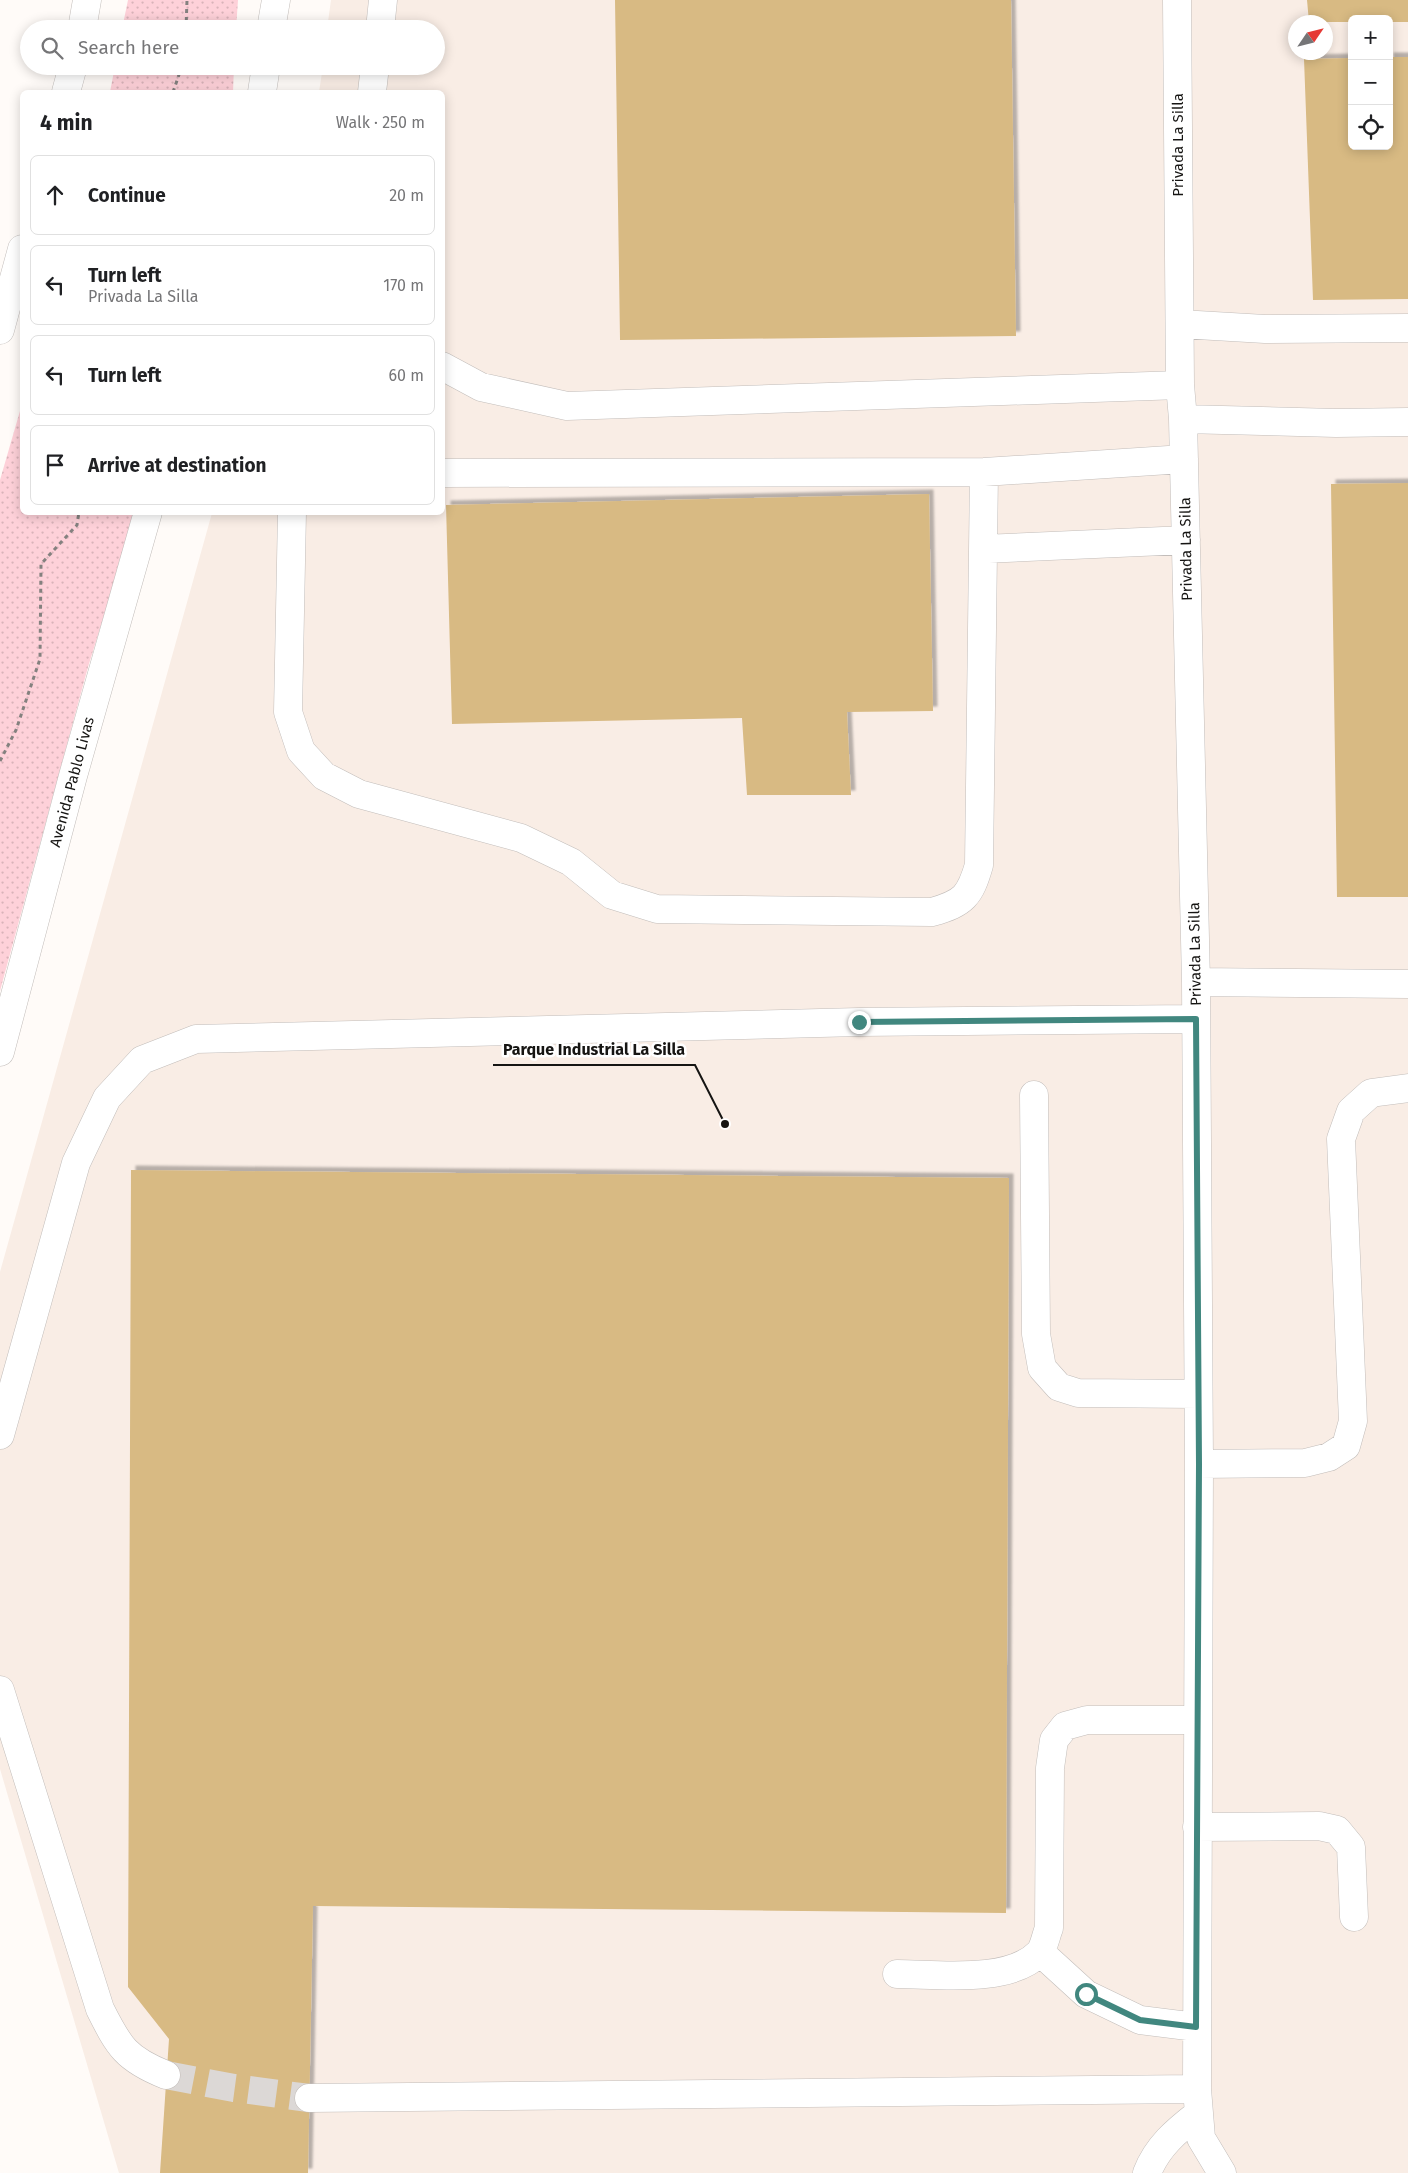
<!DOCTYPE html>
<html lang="en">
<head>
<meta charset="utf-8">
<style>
  :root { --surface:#fff; --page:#f2f2f2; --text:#202124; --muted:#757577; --line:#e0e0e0 }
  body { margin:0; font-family:"Fira Sans",sans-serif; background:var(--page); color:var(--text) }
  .controls { position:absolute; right:15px; top:15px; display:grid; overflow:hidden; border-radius:8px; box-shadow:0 2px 12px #0003 }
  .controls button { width:45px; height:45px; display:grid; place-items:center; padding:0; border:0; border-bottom:1px solid var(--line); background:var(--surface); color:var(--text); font:25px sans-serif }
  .compass { position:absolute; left:1288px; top:15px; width:45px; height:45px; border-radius:50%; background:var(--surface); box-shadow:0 2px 12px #0003; rotate:55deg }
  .stop { position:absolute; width:15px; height:15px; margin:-11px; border:4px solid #41877f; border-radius:50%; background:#fff }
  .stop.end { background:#41877f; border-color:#fff; box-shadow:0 1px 5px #0008 }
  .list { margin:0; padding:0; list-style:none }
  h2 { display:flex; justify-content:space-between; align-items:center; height:65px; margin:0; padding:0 20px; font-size:21px }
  h2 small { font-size:16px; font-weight:400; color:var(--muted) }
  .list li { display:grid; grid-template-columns:32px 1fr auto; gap:15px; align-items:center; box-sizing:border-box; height:80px; margin:0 10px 10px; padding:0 10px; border:1px solid var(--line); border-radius:8px }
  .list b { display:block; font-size:19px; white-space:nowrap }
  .list p { margin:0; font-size:16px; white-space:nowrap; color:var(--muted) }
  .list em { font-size:16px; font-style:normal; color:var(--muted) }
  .icon { flex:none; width:28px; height:28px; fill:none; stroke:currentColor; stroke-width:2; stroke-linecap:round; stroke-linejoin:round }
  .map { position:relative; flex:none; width:1408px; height:2173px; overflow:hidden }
  .search { position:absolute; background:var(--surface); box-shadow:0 2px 12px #0003; left:20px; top:20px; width:425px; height:55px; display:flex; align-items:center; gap:12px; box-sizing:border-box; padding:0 18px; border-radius:28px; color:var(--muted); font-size:19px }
  .panel { position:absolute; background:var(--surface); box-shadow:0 2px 12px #0003; left:20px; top:90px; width:425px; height:425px; border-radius:8px }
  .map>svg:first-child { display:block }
</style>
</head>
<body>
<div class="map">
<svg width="1408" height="2173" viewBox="0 0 1408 2173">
  <defs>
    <pattern id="park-dots" width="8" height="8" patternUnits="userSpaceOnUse" patternTransform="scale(1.25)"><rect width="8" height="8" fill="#fed1d9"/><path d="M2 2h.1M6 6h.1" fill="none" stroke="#d9b3b9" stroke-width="1.8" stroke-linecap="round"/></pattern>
    <filter id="shadow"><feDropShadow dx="4.5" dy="-4.5" stdDeviation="1" flood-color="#0004"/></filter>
  </defs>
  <rect width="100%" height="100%" fill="#fffbf8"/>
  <!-- built -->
  <path fill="#f9ede5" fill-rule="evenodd" d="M331,0h1077v2173h-1289l-119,-404v-497l212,-759 230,-1v-420h-123l4,-26h113v-37h-109zM1352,19h37v127h-37zM1296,22h30v30h-30z"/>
  <!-- park -->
  <path fill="url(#park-dots)" d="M128,0h110l-2,29h-114z
    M115,66h119l-1,26h-123z
    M22,404v108l114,1 -48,154 -88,324v-511z"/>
  <!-- building -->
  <path fill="#d8ba83" filter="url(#shadow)" d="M615,0h396l5,336 -396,4z
    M1307,0h101v22h-19v-3h-37v3h-43z
    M1389,57h19v242l-95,1 -9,-241 48,-1v88h37z
    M1408,483v414h-71l-6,-413z
    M929,494l4,217 -86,1 4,83h-104l-5,-77 -290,6 -6,-219z
    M131,1170l878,8 -3,735 -693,-7 -5,267h-148l9,-134 -41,-52z"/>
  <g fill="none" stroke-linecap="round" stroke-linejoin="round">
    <!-- minor-tunnel -->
    <path stroke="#dcd8d6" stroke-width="28" stroke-dasharray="28 14" stroke-linecap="butt" d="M166,2075l68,13 75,10"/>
    <defs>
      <path id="minor" d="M1177,0l3,385 3,34 13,563 3,482 -2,625 4,49 21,35
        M380,29l3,-29
        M372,92l3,-26
        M1180,324l85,5 143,-1
        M442,366l39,21 86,19 613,-21
        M1183,419l153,4 72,-1
        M442,473l542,-1 200,-13
        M292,512l-4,200 13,39 23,25 35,18 162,44 50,24 41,33 45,14 275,3c32,-9 38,-16 47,-47l5,-393
        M983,549l203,-9
        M1196,982l212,2
        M1034,1095l2,239 6,34 17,19 19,6 120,1
        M0,1435l76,-272 31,-65 35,-38 54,-21 663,-17 337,-3
        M1199,1464l106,-1 24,-6 17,-11 7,-25 -12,-282 10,-28 20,-18 37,-5
        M0,1690l100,319c19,38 26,50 66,66
        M1197,1827l122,-1 18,4 14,17 3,70
        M1040,1952l46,42 54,26 56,7
        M897,1974c41,0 112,10 142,-21 5,-5 7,-18 10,-25l1,-160 4,-28 11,-14 22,-6h111
        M309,2098l888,-9
        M1147,2173c10,-26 29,-42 51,-59"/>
      <path id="major" d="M82,29l5,-29
        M271,29l5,-29
        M66,92l7,-26
        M262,92l4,-26
        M0,330l22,-81
        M0,1052l73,-276 75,-264"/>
    </defs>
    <!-- minor casing -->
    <use href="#minor" stroke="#c2bdba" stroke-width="29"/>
    <!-- major casing -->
    <use href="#major" stroke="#c2bdba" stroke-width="29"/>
    <!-- path -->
    <path stroke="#84817f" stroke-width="3" stroke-dasharray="4 4" stroke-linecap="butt" d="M186,29l1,-29
      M173,92l9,-26
      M0,761l16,-31 24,-71 1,-95 36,-39 2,-13"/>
    <!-- minor -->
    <use href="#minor" stroke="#fff" stroke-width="28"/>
    <!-- major -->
    <use href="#major" stroke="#fff" stroke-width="28"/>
  </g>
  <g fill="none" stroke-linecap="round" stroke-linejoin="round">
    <!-- route -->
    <path stroke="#41877f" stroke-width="6" d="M859,1022l337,-3 3,445 -3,563 -56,-7 -54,-26"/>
  </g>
  <g text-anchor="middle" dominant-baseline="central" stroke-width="5" stroke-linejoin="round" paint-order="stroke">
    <!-- street labels -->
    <g font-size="15" fill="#161513" stroke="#fff">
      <text transform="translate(1178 145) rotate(-90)">Privada La Silla</text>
      <text transform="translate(1186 549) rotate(-91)">Privada La Silla</text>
      <text transform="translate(72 782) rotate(-75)">Avenida Pablo Livas</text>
      <text transform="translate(1195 954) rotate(-91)">Privada La Silla</text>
    </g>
  </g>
  <!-- callouts -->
  <path fill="none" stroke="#161513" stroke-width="2" d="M725 1124L695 1065H493"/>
  <circle fill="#161513" stroke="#fff" stroke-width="2" cx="725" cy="1124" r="5"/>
  <g font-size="16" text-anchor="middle" font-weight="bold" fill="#161513" stroke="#fff" stroke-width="5" stroke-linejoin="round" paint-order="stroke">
    <text x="594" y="1055">Parque Industrial La Silla</text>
  </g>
</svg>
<div class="controls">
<button>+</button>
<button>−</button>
<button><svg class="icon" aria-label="locate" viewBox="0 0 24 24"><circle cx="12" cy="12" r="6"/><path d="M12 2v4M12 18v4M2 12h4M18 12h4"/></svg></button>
</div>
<svg class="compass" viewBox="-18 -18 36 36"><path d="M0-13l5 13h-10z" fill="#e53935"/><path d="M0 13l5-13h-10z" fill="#757577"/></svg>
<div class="stop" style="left:1086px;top:1994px"></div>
<div class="stop end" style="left:859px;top:1022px"></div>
<div class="search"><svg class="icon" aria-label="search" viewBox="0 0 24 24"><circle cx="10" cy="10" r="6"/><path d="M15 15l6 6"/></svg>Search here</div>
<section class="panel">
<h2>4 min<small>Walk · 250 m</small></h2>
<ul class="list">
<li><svg class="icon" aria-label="ahead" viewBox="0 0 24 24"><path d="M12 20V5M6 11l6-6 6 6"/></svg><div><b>Continue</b></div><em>20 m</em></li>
<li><svg class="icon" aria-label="left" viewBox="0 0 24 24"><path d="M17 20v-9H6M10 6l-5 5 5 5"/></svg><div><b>Turn left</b><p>Privada La Silla</p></div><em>170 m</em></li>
<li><svg class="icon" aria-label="left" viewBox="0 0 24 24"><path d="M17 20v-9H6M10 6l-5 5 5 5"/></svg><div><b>Turn left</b></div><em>60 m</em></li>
<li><svg class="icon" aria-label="arrive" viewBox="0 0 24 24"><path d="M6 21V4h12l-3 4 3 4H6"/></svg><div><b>Arrive at destination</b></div></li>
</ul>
</section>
</div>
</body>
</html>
